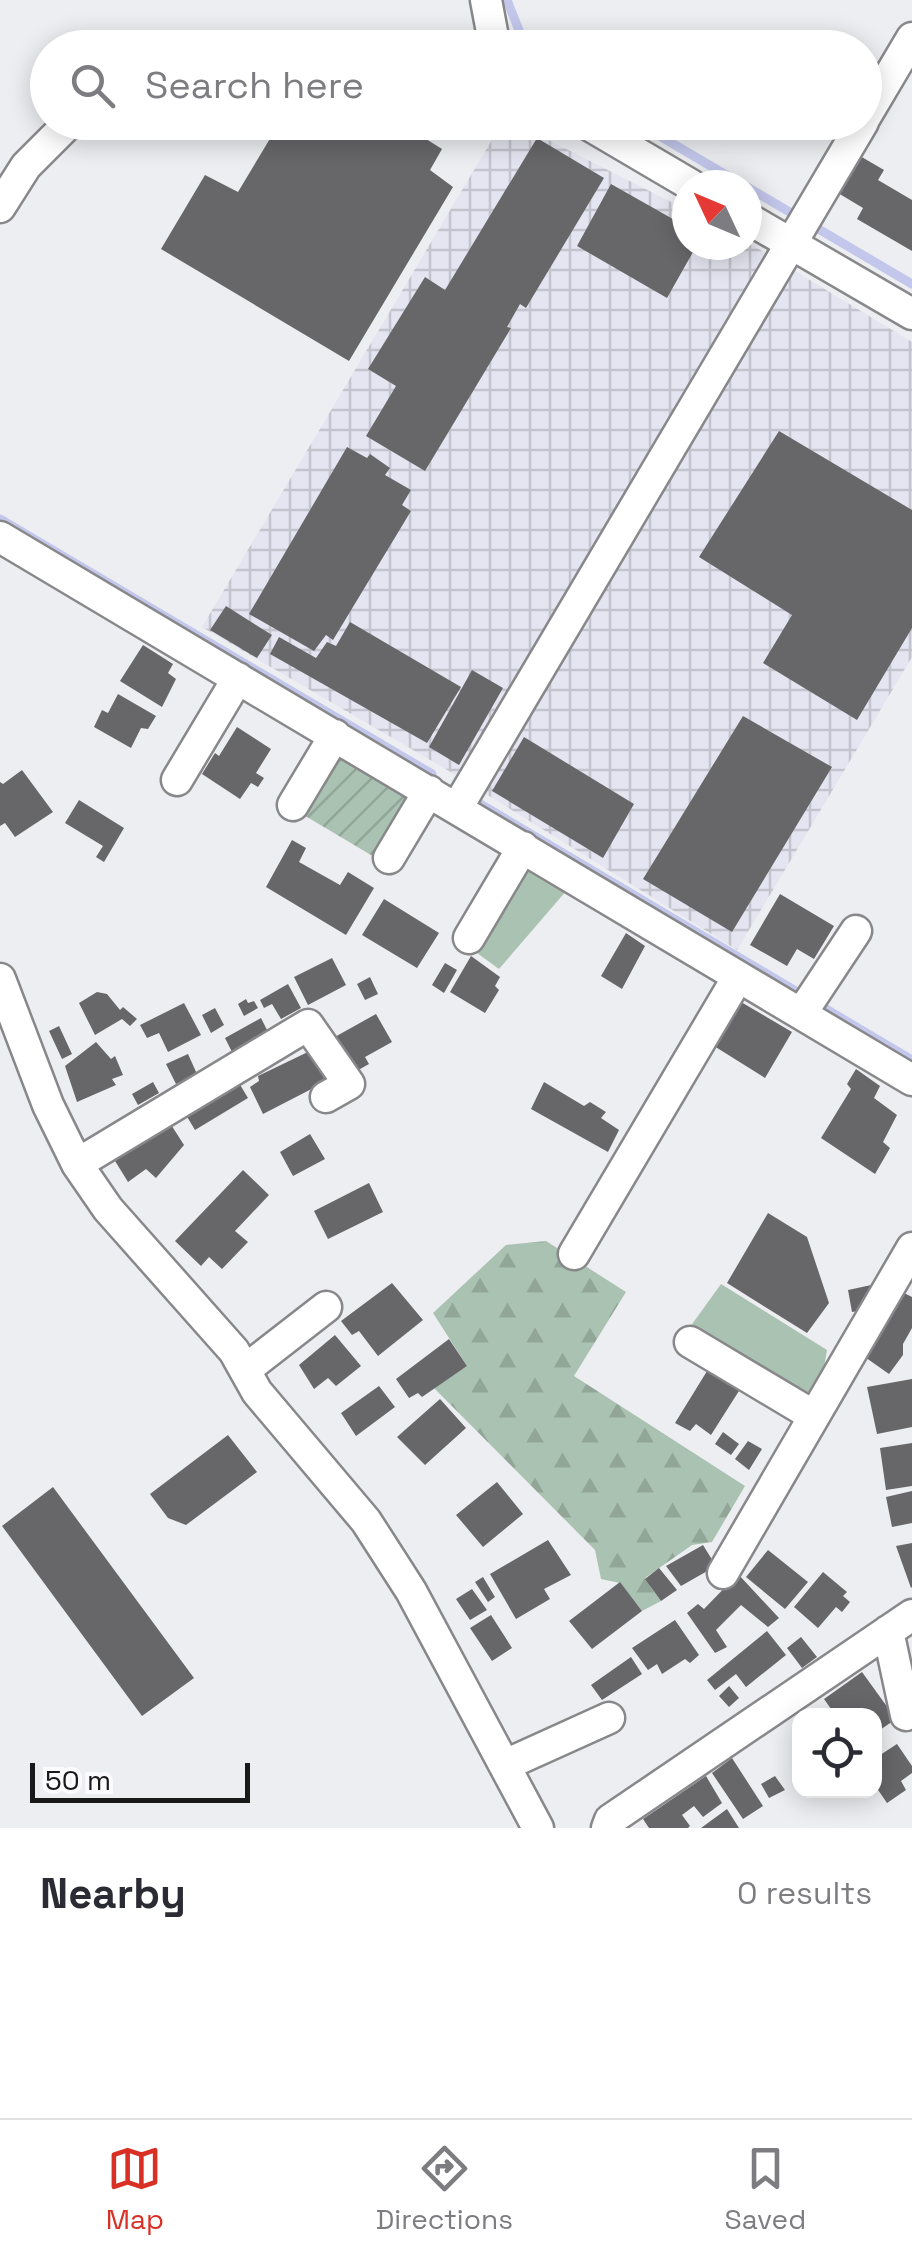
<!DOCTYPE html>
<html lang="en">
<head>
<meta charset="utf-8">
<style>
  :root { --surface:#fff; --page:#f2f2f3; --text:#2b2b33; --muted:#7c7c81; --line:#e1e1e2; --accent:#d93025 }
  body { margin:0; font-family:"Space Grotesk",sans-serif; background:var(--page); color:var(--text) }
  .controls { position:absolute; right:30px; bottom:30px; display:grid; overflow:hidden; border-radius:20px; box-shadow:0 5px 25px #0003 }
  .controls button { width:90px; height:90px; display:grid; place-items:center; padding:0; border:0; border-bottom:2px solid var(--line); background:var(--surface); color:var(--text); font:50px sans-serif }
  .compass { position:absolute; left:672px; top:170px; width:90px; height:90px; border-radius:50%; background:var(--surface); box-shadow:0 5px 25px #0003; rotate:314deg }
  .scale { position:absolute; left:30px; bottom:25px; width:220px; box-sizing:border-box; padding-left:10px; border:5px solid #19191a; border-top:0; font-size:28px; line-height:35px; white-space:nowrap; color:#19191a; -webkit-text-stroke:8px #fbfbff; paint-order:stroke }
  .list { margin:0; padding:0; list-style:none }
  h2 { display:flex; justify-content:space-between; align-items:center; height:130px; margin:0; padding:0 40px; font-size:42px }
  h2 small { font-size:32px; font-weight:400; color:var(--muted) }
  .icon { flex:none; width:55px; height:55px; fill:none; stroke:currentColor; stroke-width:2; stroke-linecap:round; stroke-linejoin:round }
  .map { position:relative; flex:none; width:912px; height:1828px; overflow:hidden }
  .search { position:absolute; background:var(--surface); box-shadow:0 5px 25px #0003; left:30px; right:30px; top:30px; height:110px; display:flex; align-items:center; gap:25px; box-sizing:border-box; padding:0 35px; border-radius:55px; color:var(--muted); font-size:38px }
  .sheet { height:290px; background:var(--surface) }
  nav { display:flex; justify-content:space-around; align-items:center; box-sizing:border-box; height:140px; border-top:2px solid var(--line); background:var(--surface); font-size:28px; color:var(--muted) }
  nav a { display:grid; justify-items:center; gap:5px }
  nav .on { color:var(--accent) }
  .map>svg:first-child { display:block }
</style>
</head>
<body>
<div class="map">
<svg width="912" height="1828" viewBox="0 0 912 1828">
  <defs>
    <pattern id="industrial-grid" width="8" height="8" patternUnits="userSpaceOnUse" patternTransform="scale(2.5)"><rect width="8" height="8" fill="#e4e5f0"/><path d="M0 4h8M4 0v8" fill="none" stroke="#c3c4cd"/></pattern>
    <pattern id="forest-firs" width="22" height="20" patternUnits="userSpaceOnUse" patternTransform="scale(2.5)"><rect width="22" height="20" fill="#aac2b1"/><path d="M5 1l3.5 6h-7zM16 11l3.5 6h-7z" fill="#92a698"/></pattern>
    <pattern id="garden-furrows" width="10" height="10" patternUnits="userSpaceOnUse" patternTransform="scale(2.5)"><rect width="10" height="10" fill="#aac2b1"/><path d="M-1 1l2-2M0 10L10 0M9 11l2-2" fill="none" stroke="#92a698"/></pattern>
  </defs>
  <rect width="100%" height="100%" fill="#edeef1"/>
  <!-- industrial -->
  <path fill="url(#industrial-grid)" d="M502,123h13l172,87v35h60v-3l165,100v315l-175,293 -288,-179 -247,-144z"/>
  <!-- grass -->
  <path fill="#aac2b1" d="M528,868l39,22 -68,79 -22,-16z
    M721,1284l106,66 -4,23 -17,25 -116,-71z"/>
  <!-- forest -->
  <path fill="url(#forest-firs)" d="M546,1241l80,51 -52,84 171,110 -33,56 -20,3 -47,33 16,23 -19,10 -22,-28 -19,-4 -6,-29 -161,-162 33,-22 -34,-53 73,-68z"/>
  <!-- garden -->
  <path fill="url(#garden-furrows)" d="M336,757l74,43 -34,58 -74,-44z"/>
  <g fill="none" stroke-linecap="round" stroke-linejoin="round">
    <!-- stream -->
    <path stroke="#c3c7eb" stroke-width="9" d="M507,0l19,48
      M636,122l107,63
      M747,187l165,97
      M0,519l432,255
      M477,802l435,258"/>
  </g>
  <!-- building -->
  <path fill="#67676a" d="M280,122h119l43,27 -12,21 23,17 -104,174 -188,-112 44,-74 33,17z
    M537,138l67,40 -78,130 -6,-4 -13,23 4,1 -86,143 -59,-35 30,-50 -28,-17 57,-92 20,13z
    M860,156l24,14 -6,10 34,20v51l-55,-32 6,-11 -25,-15z
    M611,184l76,43v18h10l-30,53 -90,-52z
    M779,431l133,79v118l-55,92 -94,-57 29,-48 -93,-58z
    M347,447l20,11 3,-4 20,14 -5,7 26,15 -9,15 9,6 -78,129 -7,-5 -12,16 -65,-37z
    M226,606l46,29 -15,23 -47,-28z
    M350,622l111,65 -34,56 -157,-89 9,-17 37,21 11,-16 9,4z
    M143,645l30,19 -5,9 8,6 -14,28 -42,-26z
    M472,670l31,18 -44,77 -30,-18z
    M118,694l38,22 -8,13 -7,-1 -10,20 -37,-21 8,-17 6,3z
    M743,716l89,51 -100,165 -89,-53z
    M237,727l34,22 -15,24 8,5 -6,9 -7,-4 -11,16 -38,-25 13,-21 4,3z
    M524,737l110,67 -31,54 -111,-67z
    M22,770l31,42 -38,25 -10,-14 -5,3v-44l3,2z
    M79,800l45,28 -20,34 -8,-5 7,-11 -38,-23z
    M292,840l14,8 -7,14 41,23 8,-13 26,16 -28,47 -80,-48z
    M780,894l54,32 -20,33 -17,-10 -10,17 -37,-21z
    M384,899l55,34 -22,35 -55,-33z
    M626,933l19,13 -23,43 -21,-13z
    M471,956l29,21 -5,9 4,4 -14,23 -35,-21z
    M332,958l14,27 -38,20 -14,-28z
    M445,963l12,7 -13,23 -12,-8z
    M370,977l8,17 -13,6 -8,-16z
    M288,984l13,24 -20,11 -9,-15 -8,4 -4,-8z
    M97,992l10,2 13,16 3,-3 14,12 -7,7 -8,-7 -27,16 -16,-32z
    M246,999l2,4 6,-2 4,7 -14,8 -6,-12z
    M741,1002l51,30 -27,46 -51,-32z
    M184,1003l17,32 -33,17 -9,-19 -12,5 -7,-13z
    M215,1008l9,17 -13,8 -9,-18z
    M376,1014l16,28 -27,15 4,7 -16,9 -20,-35z
    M261,1018l9,18 -36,20 -9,-18z
    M59,1026l13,28 -10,5 -13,-28z
    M96,1042l15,17 4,-3 8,19 -11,4 4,6 -39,17 -12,-36z
    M312,1050l15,31 -64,33 -13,-27 9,-6 -1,-5z
    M188,1054l9,20 -21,10 -10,-20z
    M856,1069l24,17 -6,12 23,17 -14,27 7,6 -15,26 -54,-36 30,-49 -4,-5z
    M153,1082l6,11 -21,12 -6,-11z
    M544,1082l40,24 6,-4 16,10 -5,6 18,12 -11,22 -77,-43z
    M239,1083l9,15 -53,32 -9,-15z
    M168,1120l16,25 -28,33 -10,-9 -18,13 -16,-26z
    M310,1134l15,25 -32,17 -13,-24z
    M243,1170l26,25 -34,36 13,11 -26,27 -13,-12 -8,9 -26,-25z
    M369,1183l14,29 -55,27 -14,-28z
    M768,1213l39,24 22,66 -22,30 -80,-50z
    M392,1283l31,37 -45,36 -19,-25 -7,4 -11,-14z
    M876,1284l-18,27 -6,1 -4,-22z
    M900,1291l12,6v31l-9,16v11l-14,19 -27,-19z
    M335,1335l26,31 -25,20 -8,-8 -14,11 -15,-24z
    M449,1339l18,27 -45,31 -4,-4 -9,5 -13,-19z
    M712,1363l32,20 -33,52 -15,-11 -6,7 -15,-8z
    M912,1379v48l-35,7 -10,-47z
    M379,1386l16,21 -39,29 -15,-23z
    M440,1399l26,29 -41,37 -28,-28z
    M723,1432l16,12 -8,11 -16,-11z
    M228,1435l29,37 -71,53 -18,-7 -18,-24z
    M748,1441l14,8 -13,21 -14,-11z
    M912,1443v43l-26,4 -6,-42z
    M497,1482l26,32 -40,33 -27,-32z
    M53,1487l141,191 -52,38 -140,-190z
    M912,1491v32l-20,4 -6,-30z
    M548,1540l23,35 -27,14 6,10 -34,20 -26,-45z
    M912,1543v44l-1,1 -15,-42z
    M703,1545l13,21 -35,20 -15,-20z
    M768,1550l40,32 -23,27 -39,-32z
    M659,1568l18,22 -16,11 -16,-22z
    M823,1572l24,20 -4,4 7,6 -8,10 -6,-5 -18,21 -24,-21z
    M738,1574l41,44 -11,9 -27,-22 -25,25 11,17 -12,6 -28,-40 11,-9 6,5z
    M483,1577l12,20 -7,5 -13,-20z
    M620,1582l22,29 -50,38 -23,-28z
    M472,1589l15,21 -17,10 -14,-21z
    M491,1615l21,33 -20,13 -22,-33z
    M675,1620l24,35 -9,8 -5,-4 -23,15 -5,-10 -9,6 -16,-22z
    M767,1631l19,24 -40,32 -10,-13 -21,16 -8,-10z
    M801,1637l16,20 -15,11 -15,-20z
    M631,1657l11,17 -40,26 -11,-15z
    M862,1672l34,47 -22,15v-18h-38l-12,-17z
    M729,1686l10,12 -10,9 -10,-11z
    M897,1744l15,22v7l-11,8 5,9 -19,13 -13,-19v-25z
    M732,1758l31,48 -20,13 -31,-46z
    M706,1776l16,27 -19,14 -9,-11 -12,9 8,11 -2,2h-39l-6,-9z
    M775,1776l10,14 -16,8 -8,-14z
    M727,1809l12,19h-38z"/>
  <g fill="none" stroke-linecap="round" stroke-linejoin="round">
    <defs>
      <path id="minor" d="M486,0l9,48
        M864,119l48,-81
        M584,122l107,63
        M0,207l26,-41 44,-44
        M747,218l165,96
        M0,537l912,543
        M177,780l61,-102
        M293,805l42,-70
        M457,808l406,-686
        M389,858l40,-67
        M469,938l54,-91
        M0,979l48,126 29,59 31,45 126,142 23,41 109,129 45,70 127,237
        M801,1014l55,-83
        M77,1164l231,-139 41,59 -23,13
        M574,1254l164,-277
        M690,1342l124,74
        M245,1370l81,-63
        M723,1573l189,-325
        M888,1631l18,84
        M505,1765l104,-47
        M607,1828l3,-8 302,-205"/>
    </defs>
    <!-- minor casing -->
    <use href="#minor" stroke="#88888b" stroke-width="35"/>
    <!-- minor -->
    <use href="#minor" stroke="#fff" stroke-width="30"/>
  </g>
</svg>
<div class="controls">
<button><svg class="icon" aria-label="locate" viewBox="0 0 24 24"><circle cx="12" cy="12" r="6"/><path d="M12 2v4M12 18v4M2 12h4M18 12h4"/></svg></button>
</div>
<svg class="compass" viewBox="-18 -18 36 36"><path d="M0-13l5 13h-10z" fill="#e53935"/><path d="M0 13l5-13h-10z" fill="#7c7c81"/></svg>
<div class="scale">50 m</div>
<div class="search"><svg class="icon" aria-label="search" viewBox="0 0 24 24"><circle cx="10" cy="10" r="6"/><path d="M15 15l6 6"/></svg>Search here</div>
</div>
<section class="sheet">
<h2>Nearby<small>0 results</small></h2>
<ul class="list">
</ul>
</section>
<nav>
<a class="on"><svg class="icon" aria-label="map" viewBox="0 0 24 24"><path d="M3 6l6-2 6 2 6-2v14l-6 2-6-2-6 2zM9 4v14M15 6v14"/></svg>Map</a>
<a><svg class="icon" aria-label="directions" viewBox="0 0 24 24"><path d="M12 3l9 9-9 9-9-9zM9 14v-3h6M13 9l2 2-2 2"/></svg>Directions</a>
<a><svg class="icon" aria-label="saved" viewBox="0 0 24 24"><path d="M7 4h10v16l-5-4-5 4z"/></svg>Saved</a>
</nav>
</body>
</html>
